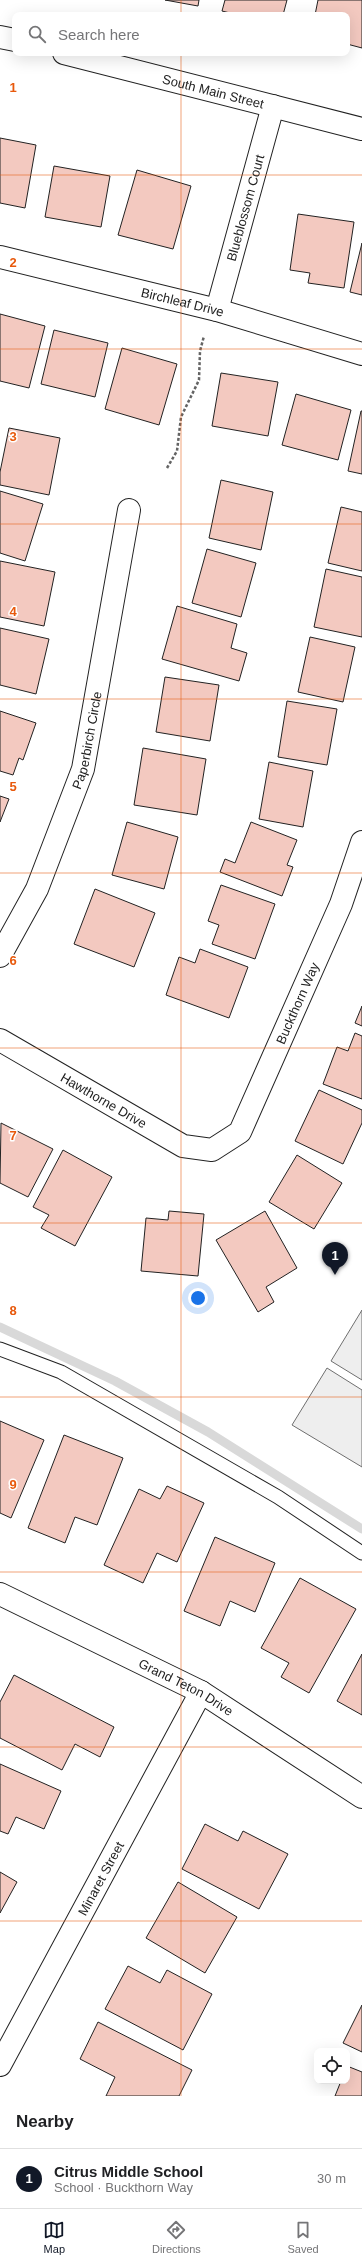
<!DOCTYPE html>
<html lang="en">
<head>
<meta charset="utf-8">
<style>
  :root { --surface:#fff; --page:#f2f2f2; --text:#202124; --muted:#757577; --line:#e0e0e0; --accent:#111827 }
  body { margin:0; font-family:Helvetica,sans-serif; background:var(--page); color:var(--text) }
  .controls { position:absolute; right:12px; bottom:12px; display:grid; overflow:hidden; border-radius:8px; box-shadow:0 4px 16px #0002 }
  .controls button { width:36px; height:36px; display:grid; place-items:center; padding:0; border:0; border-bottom:1px solid var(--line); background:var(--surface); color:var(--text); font:20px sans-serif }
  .you { position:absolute; left:198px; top:1298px; width:14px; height:14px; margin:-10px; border:3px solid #fff; border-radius:50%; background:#1a73e8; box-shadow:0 0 0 6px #1a73e833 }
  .badge { display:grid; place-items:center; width:26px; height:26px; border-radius:50%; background:var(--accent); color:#fff; font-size:13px; font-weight:700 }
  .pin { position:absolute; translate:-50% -33px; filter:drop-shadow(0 1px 2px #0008) }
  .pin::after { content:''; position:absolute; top:21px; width:14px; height:12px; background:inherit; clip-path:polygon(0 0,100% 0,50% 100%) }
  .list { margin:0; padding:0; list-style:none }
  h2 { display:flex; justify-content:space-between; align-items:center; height:52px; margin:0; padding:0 16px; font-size:17px }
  h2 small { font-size:13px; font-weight:400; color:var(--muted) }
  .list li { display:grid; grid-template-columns:26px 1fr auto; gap:12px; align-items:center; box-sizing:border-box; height:60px; padding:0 16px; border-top:1px solid var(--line) }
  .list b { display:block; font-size:15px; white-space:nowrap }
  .list p { margin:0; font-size:13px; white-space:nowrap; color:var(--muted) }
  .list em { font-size:13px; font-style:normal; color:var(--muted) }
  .icon { flex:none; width:22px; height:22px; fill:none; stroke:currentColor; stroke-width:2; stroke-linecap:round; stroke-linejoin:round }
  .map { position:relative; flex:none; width:362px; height:2096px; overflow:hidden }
  .search { position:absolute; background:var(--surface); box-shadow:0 4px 16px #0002; left:12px; right:12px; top:12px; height:44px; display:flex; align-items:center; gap:10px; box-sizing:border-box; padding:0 14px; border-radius:8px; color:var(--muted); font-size:15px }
  .sheet { height:112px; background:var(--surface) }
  nav { display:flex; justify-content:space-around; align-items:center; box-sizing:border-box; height:56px; border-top:1px solid var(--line); background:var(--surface); font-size:11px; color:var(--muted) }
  nav a { display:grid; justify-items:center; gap:2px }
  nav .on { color:var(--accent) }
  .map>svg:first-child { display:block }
</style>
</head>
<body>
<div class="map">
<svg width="362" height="2096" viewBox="0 0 362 2096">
  <rect width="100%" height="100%" fill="#fff"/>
  <!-- green -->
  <path fill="#eee" stroke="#6f6f6f" d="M362,1310v70l-31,-19z
    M327,1368l35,22v77l-70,-42z"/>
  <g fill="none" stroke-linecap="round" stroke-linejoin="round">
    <!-- stream -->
    <path stroke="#d9d9d9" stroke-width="9" d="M0,1327l115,54 93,51 154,97"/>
  </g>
  <!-- building -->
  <path fill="#f3c9c0" stroke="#222" d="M165,0h34l-1,6z
    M225,0h62l-4,15h-45l-16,-4z
    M318,0h44v48l-15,-4v-29h-32z
    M0,138l36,7 -11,63 -25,-5z
    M54,166l56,10 -9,51 -56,-10z
    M137,170l54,16 -18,63 -55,-14z
    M298,214l56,8 -10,66 -36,-5 2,-10 -20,-3z
    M362,243v52l-12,-3z
    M0,314l45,12 -16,62 -29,-7z
    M54,330l54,13 -13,54 -54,-13z
    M122,348l55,16 -18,61 -54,-16z
    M221,373l57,9 -10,54 -56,-10z
    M296,394l55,16 -13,50 -56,-15z
    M361,411h1v63l-14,-3z
    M9,428l51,10 -11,57 -49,-10v-13z
    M221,480l52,12 -12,58 -52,-12z
    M0,491l43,13 -18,57 -25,-8z
    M341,507l21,5v59l-34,-8z
    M207,549l49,14 -15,54 -49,-14z
    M0,561l55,11 -11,54 -44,-9z
    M326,569l36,8v60l-48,-10z
    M177,606l60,18 -6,24 16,5 -8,28 -77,-22z
    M0,628l49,11 -13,55 -36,-9z
    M310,637l45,10 -12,55 -45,-10z
    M165,677l54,8 -9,56 -54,-9z
    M287,701l50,8 -10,56 -49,-8z
    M0,711l36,12 -13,37 -4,-2 -6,17 -13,-4z
    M143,748l63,11 -9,56 -63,-10z
    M269,762l44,9 -10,56 -44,-8z
    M0,796l9,3 -9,23z
    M127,822l51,15 -14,52 -52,-14z
    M251,822l46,18 -10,25 6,2 -11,29 -62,-24 5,-13 10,4z
    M221,885l54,19 -20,55 -43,-15 7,-19 -11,-4z
    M95,889l60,24 -21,54 -60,-23z
    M200,949l48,18 -19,51 -63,-23 13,-38 16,6z
    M362,1006v20l-7,-3z
    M355,1033l7,3v63l-39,-15 14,-37 11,4z
    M319,1090l43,20v13l-19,41 -48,-23z
    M1,1123l52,26 -25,48 -28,-14z
    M63,1150l49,27 -37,69 -34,-18 8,-13 -16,-8z
    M297,1155l45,28 -28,46 -45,-27z
    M169,1211l35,3 -6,62 -57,-5 5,-53 22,2z
    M265,1211l32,57 -31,19 8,15 -16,10 -42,-72z
    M0,1421l44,19 -33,78 -11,-5z
    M64,1435l59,23 -26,67 -22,-8 -10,26 -37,-15z
    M167,1486l37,17 -27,59 -20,-9 -14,30 -39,-18 35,-76 21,10z
    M215,1537l60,26 -20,49 -25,-11 -10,25 -36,-15z
    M300,1578l56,31 -47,84 -28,-16 8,-14 -28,-15z
    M362,1654v61l-25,-14z
    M14,1675l100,52 -14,30 -25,-13 -13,26 -62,-32v-36z
    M0,1764l61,27 -17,38 -28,-12 -8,17 -8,-3z
    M205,1824l33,17 5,-10 45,23 -29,55 -77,-40z
    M0,1872l17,10 -17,31z
    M178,1882l59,35 -32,56 -59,-35z
    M128,1966l32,17 7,-13 45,24 -29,56 -78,-41z
    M362,2005v47l-19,-9z
    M98,2022l94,48 -13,26h-73l9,-19 -35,-18z
    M347,2066l15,6v24h-27l6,-15h6z"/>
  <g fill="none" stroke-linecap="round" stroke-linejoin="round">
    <defs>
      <path id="service" d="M0,1349l61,23 217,125 84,56"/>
      <g id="minor">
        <path id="s1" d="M0,257l217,53 145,44"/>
        <path id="s2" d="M217,310l56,-204"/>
        <path id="s3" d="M0,956l37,-67 46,-120 46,-259"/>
        <path id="s4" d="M0,1040l183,106 29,4 28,-18 101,-228 21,-62"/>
        <path id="s5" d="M0,1594l201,98 161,105"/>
        <path id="s6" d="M0,2065l201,-373"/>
      </g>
      <g id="secondary">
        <path d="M0,37l15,3"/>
        <path id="s7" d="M64,53l298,76"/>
      </g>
    </defs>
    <!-- service casing -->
    <use href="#service" stroke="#222" stroke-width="15"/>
    <!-- minor casing -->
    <use href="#minor" stroke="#222" stroke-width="24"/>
    <!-- secondary casing -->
    <use href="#secondary" stroke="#222" stroke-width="24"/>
    <!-- path -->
    <path stroke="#646464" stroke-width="2.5" stroke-dasharray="3 2" stroke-linecap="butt" d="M167,468l10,-17 4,-34 18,-37 1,-29 4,-15"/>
    <!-- service -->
    <use href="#service" stroke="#fff" stroke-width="13"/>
    <!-- minor -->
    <use href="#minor" stroke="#fff" stroke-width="22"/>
    <!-- secondary -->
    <use href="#secondary" stroke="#fff" stroke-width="22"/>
  </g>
  <!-- grid -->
  <path fill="none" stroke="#e8590c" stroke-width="1" stroke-opacity="0.55" d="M181,0v15M181,53v2043M0,175h362M0,349h362M0,524h362M0,699h362M0,873h362M0,1048h362M0,1223h362M0,1397h362M0,1572h362M0,1747h362M0,1921h362"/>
  <g text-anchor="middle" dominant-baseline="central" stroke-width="3" stroke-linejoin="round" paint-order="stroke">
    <!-- street labels -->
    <g font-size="13" fill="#222" stroke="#fff">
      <text stroke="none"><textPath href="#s7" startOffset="154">South Main Street</textPath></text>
      <text stroke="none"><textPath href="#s2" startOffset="106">Blueblossom Court</textPath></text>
      <text stroke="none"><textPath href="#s1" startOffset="188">Birchleaf Drive</textPath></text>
      <text stroke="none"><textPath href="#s3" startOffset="234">Paperbirch Circle</textPath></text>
      <text stroke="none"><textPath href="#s4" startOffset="415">Buckthorn Way</textPath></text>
      <text stroke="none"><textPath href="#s4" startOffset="120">Hawthorne Drive</textPath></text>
      <text stroke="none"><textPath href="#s5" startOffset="208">Grand Teton Drive</textPath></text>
      <text stroke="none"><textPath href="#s6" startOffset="212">Minaret Street</textPath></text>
    </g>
  </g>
  <g font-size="13" text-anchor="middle" font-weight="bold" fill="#e8590c" stroke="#fff" stroke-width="3" stroke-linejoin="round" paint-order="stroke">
    <text x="13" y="92">1</text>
    <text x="13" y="267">2</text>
    <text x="13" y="441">3</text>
    <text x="13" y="616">4</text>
    <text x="13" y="791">5</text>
    <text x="13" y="965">6</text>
    <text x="13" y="1140">7</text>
    <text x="13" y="1315">8</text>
    <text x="13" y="1489">9</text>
  </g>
</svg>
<div class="controls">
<button><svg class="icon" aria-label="locate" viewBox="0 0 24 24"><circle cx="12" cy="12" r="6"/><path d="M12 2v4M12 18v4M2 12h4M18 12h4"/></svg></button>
</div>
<div class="you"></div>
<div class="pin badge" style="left:335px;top:1275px">1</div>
<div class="search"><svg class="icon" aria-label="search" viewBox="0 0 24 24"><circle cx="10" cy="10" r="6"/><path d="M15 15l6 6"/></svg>Search here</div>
</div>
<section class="sheet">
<h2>Nearby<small></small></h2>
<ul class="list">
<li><span class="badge">1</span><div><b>Citrus Middle School</b><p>School · Buckthorn Way</p></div><em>30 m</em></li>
</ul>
</section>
<nav>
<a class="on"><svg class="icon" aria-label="map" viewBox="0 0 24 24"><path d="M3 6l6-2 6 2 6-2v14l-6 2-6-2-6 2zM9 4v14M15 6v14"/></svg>Map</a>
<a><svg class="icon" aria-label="directions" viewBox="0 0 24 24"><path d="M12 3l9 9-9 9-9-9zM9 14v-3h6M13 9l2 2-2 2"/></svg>Directions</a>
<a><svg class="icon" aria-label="saved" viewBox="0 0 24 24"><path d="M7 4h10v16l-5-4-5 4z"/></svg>Saved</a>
</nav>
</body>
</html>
